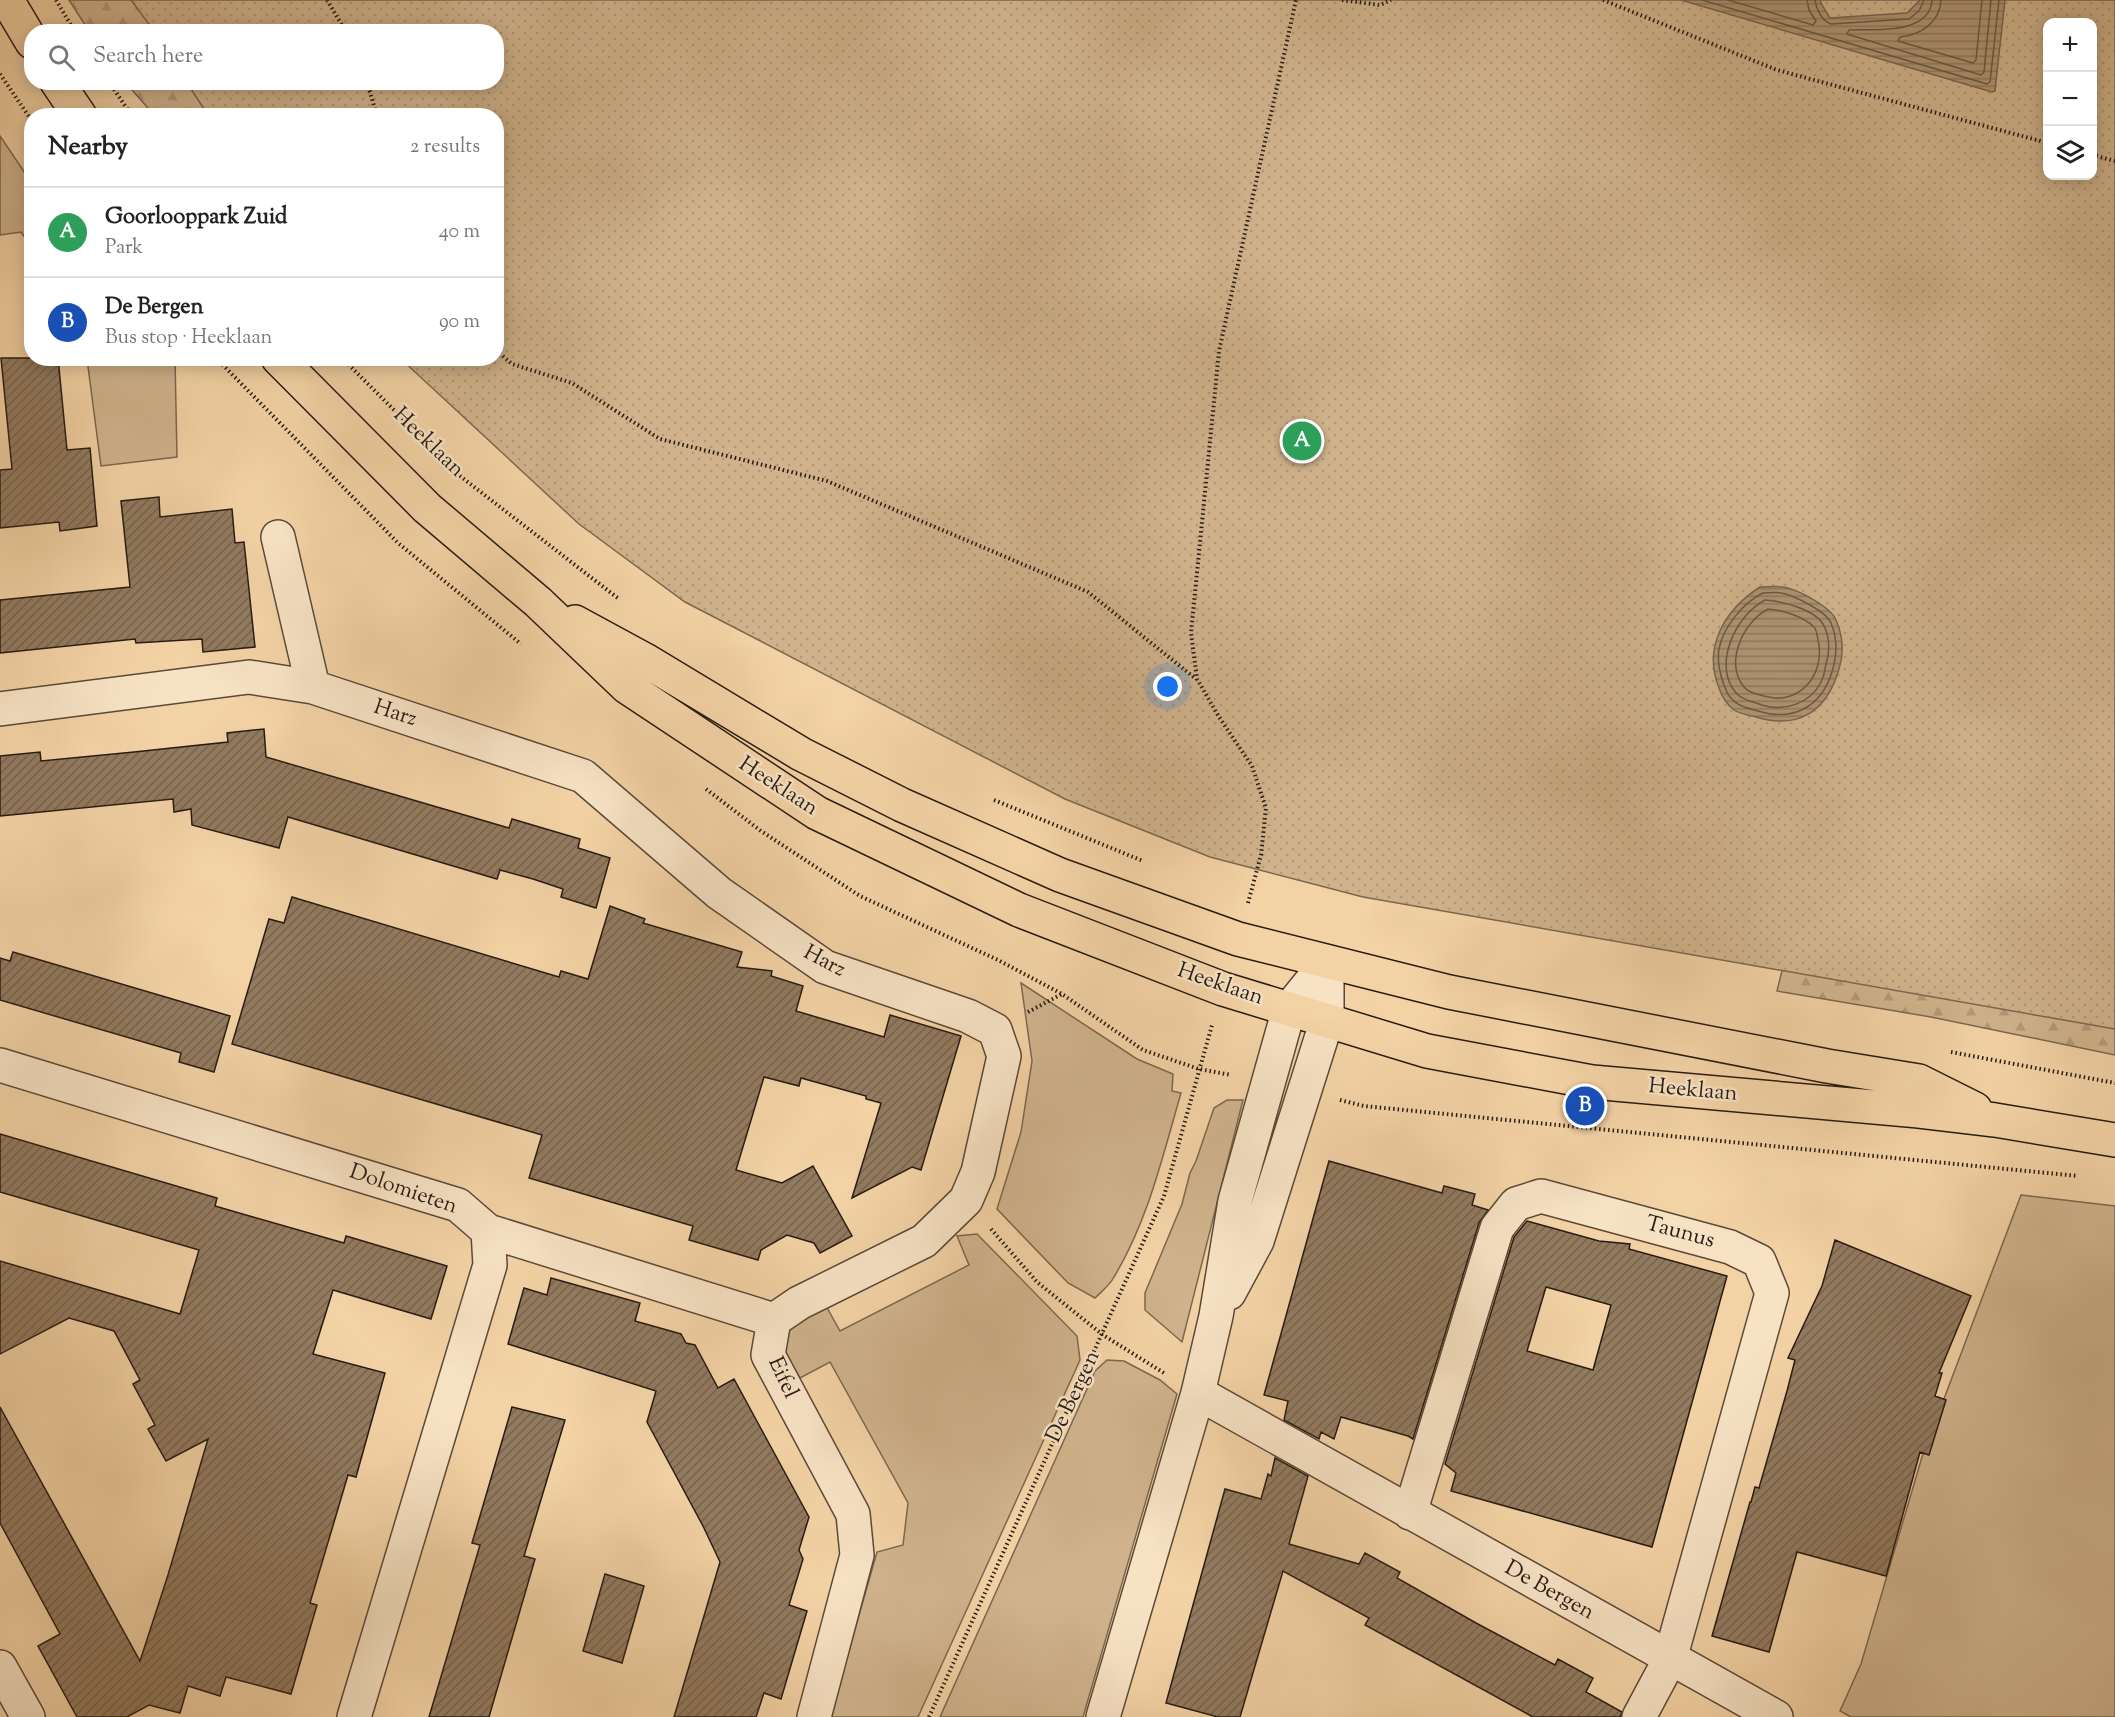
<!DOCTYPE html>
<html lang="en">
<head>
<meta charset="utf-8">
<style>
  :root { --surface:#fff; --page:#f6f6f6; --text:#222; --muted:#767676; --line:#e0e0e0; --accent:#8f2418 }
  body { margin:0; font-family:"Sorts Mill Goudy",serif; background:var(--page); color:var(--text) }
  .controls { position:absolute; right:18px; top:18px; display:grid; overflow:hidden; border-radius:12px; box-shadow:0 3px 15px #0003 }
  .controls button { width:54px; height:54px; display:grid; place-items:center; padding:0; border:0; border-bottom:2px solid var(--line); background:var(--surface); color:var(--text); font:30px sans-serif }
  .you { position:absolute; left:1168px; top:687px; width:21px; height:21px; margin:-15px; border:4px solid #fff; border-radius:50%; background:#1a73e8; box-shadow:0 0 0 9px #1a73e833 }
  .badge { display:grid; place-items:center; width:39px; height:39px; border-radius:50%; background:var(--accent); color:#fff; font-size:20px; font-weight:700 }
  .pin { position:absolute; translate:-50% -50%; border:3px solid #fff; box-shadow:0 2px 6px #0006 }
  .list { margin:0; padding:0; list-style:none }
  h2 { display:flex; justify-content:space-between; align-items:center; height:78px; margin:0; padding:0 24px; font-size:26px }
  h2 small { font-size:20px; font-weight:400; color:var(--muted) }
  .list li { display:grid; grid-template-columns:39px 1fr auto; gap:18px; align-items:center; box-sizing:border-box; height:90px; padding:0 24px; border-top:2px solid var(--line) }
  .list b { display:block; font-size:22px; white-space:nowrap }
  .list p { margin:0; font-size:20px; white-space:nowrap; color:var(--muted) }
  .list em { font-size:20px; font-style:normal; color:var(--muted) }
  .icon { flex:none; width:33px; height:33px; fill:none; stroke:currentColor; stroke-width:2; stroke-linecap:round; stroke-linejoin:round }
  .map { position:relative; flex:none; width:2115px; height:1717px; overflow:hidden }
  .search { position:absolute; background:var(--surface); box-shadow:0 3px 15px #0003; left:24px; top:24px; width:480px; height:66px; display:flex; align-items:center; gap:15px; box-sizing:border-box; padding:0 21px; border-radius:24px; color:var(--muted); font-size:22px }
  .panel { position:absolute; background:var(--surface); box-shadow:0 3px 15px #0003; left:24px; top:108px; width:480px; height:258px; border-radius:24px }
  .map>svg:first-child { display:block }
</style>
</head>
<body>
<div class="map">
<svg width="2115" height="1717" viewBox="0 0 2115 1717">
  <defs>
    <pattern id="forest-firs" width="22" height="20" patternUnits="userSpaceOnUse" patternTransform="scale(1.5)"><rect width="22" height="20" fill="#d0b38c"/><path d="M5 1l3.5 6h-7zM16 11l3.5 6h-7z" fill="#b39978"/></pattern>
    <pattern id="park-dots" width="8" height="8" patternUnits="userSpaceOnUse" patternTransform="scale(1.5)"><rect width="8" height="8" fill="#d0b38c"/><path d="M2 2h.1M6 6h.1" fill="none" stroke="#b39978" stroke-width="1.8" stroke-linecap="round"/></pattern>
    <pattern id="water-rules" width="6" height="5" patternUnits="userSpaceOnUse" patternTransform="scale(1.5)"><rect width="6" height="5" fill="#ae9473"/><path d="M0 2.5h6" fill="none" stroke="#8e785d"/></pattern>
    <pattern id="building-hatch" width="6" height="6" patternUnits="userSpaceOnUse" patternTransform="scale(1.5)"><rect width="6" height="6" fill="#927a5f"/><path d="M-1 1l2-2M0 6l6-6M5 7l2-2" fill="none" stroke="#77634d"/></pattern>
  </defs>
  <rect width="100%" height="100%" fill="#f3d2a5"/>
  <filter id="stains"><feTurbulence type="fractalNoise" baseFrequency=".00333" numOctaves="4"/><feColorMatrix values="0 0 0 0 .2 0 0 0 0 .09 0 0 0 0 .02 0 0 0 .5 -.17"/></filter>
  <radialGradient id="worn" r=".72"><stop offset=".6" stop-color="#630" stop-opacity="0"/><stop offset="1" stop-color="#630" stop-opacity=".3"/></radialGradient>
  <!-- green -->
  <path fill="#d0b38c" stroke="#7c6750" stroke-width="1.5" d="M0,136l31,46v64l-10,-14 -21,3z
    M87,359h88l2,98 -76,9z
    M1021,983l116,76 36,15 -1,17 9,2c-18,62 -33,128 -67,184 -4,8 -12,14 -19,21l-27,-15 -71,-74 24,-77 11,-71z
    M1227,1100h16l-61,242 -37,-32v-17l37,-89 8,-31 6,-12 18,-53z
    M2021,1195l94,11v511h-264l-11,-6 21,-47 61,-207z
    M977,1234l100,102 3,24 -162,357h-88l47,-165 26,-7 5,-42 -78,-141 -30,16 -16,-25 6,-24 35,-25 15,27 129,-66 -12,-29z
    M1107,1360l17,1 36,19 17,14 -94,323h-143l155,-346z"/>
  <!-- forest -->
  <path fill="url(#forest-firs)" stroke="#7c6750" stroke-width="1.5" d="M69,0h221l-3,32 -198,-1z
    M126,83h155l-4,33 -123,-1z
    M1795,918l320,57v80l-184,-38 -154,-26z"/>
  <!-- park -->
  <path fill="url(#park-dots)" stroke="#7c6750" stroke-width="1.5" fill-rule="evenodd" d="M131,0h1984v1029l-752,-132 -153,-40 -145,-58 -380,-197 -106,-78 -178,-165 95,-1v-242l-288,-1 -21,-32 309,-1v-50l-342,-1zM2048,22h44v154h-44z"/>
  <!-- water -->
  <path fill="url(#water-rules)" stroke="#78644d" stroke-width="1.5" d="M1681,0h139l2,5 8,13 77,-5 13,-13h85l-10,91 -3,1z
    M1760,587c7,0 16,-1 23,0 14,2 48,20 53,33 7,16 8,33 3,49 -12,42 -40,61 -83,48 -7,-2 -16,-3 -22,-7 -8,-6 -12,-13 -15,-22 -17,-42 7,-79 41,-101z"/>
  <g fill="none" stroke-linecap="round" stroke-linejoin="round">
    <!-- shore -->
    <path stroke="#6b5843" stroke-width="1.5" d="M1702,0l285,84 3,-2 9,-82
      M1728,0l85,25 3,-4 -7,-11 -2,-10
      M1815,0c1,9 7,21 16,24l78,-5 10,-8 5,-11
      M1932,0c-2,35 -58,29 -83,30l-2,4 134,41 3,-3 7,-72
      M1941,0c-1,23 -21,35 -41,37l-2,4 75,22 3,-3 6,-60
      M1763,593c6,0 12,-1 18,0 12,2 45,18 50,30 7,17 6,32 1,49 -11,35 -39,50 -74,39 -11,-3 -21,-5 -28,-14 -3,-3 -4,-8 -6,-12 -4,-10 -7,-25 -5,-36 4,-22 25,-47 44,-56z
      M1765,600c16,1 49,9 58,24 7,12 7,28 3,40 -1,6 -2,13 -5,18 -11,22 -37,30 -59,23 -8,-3 -18,-4 -25,-11 -26,-28 -1,-79 28,-94z
      M1768,609c14,1 35,7 46,18 3,3 3,9 4,13 8,33 -18,67 -54,56 -6,-2 -16,-3 -20,-9 -20,-24 -1,-65 24,-78z"/>
  </g>
  <!-- building -->
  <path fill="url(#building-hatch)" stroke="#281b13" stroke-width="1.5" fill-rule="evenodd" d="M1,358h57l9,92 23,-2 7,78 -37,5 -1,-9 -59,6v-58l12,-1z
    M159,497l1,20 72,-8 3,34 9,-1 11,105 -52,5 -1,-13 -66,4 -1,-4 -135,14v-53l130,-13 -9,-86z
    M264,729l2,28 243,71 3,-9 68,20 -2,9 32,10 -14,50 -35,-11 2,-8 -30,-10 -33,-9 -3,9 -209,-62 -9,31 -87,-23 -1,-16 -17,3 -1,-13 -173,17v-60l40,-4 1,9 93,-9 94,-10 -1,-9z
    M292,897l267,80 2,-6 27,8 22,-73 35,13 -2,4 99,29 -5,15 35,4 -1,5 32,10 -7,25 88,26 6,-22 71,21 -40,134 -9,-3 -60,31 29,-95 -15,-4v-3l-65,-18 -2,8 -35,-9 -28,93 46,13 31,-17 39,70 -32,17 -6,-10 -27,-8 -26,15 -3,10 -69,-20 4,-14 -164,-48 13,-43 -310,-91 37,-125 15,4z
    M13,952l217,64 -16,56 -35,-10 2,-9 -181,-53v-42l10,3z
    M0,1134l217,64 -2,8 31,9 98,28 2,-7 101,30 -16,53 -98,-29 -20,64 72,19 -29,104 -8,-2 -38,128 7,2 -26,89 -65,-17 -6,19 -32,-10 -8,27 -31,-8 -22,12h-50l-39,-71 22,-12 -60,-111v-116l140,254 28,-86 40,-136 -42,22 -18,-32 7,-4 -22,-41 7,-4 -26,-49 -45,-13 -69,36v-93l180,53 19,-64 -199,-58z
    M1329,1161l113,32 2,-7 31,8 -3,11 16,5 -9,13 -66,216 -5,-3 -67,-19 -7,22 -13,-7 -2,7 -35,-19 4,-19 -24,-6z
    M1527,1221l72,20 31,3 -1,5 98,27 -75,271 -201,-56 5,-18 -11,-9 69,-227zM1546,1287l65,18 -18,65 -66,-19z
    M1835,1240l136,56 -32,77h3l-7,23 11,4 -17,55 -9,-3 -34,124 -89,-24 -28,100 -57,-16 38,-134h1l4,-15 4,1 28,-97 8,-31 -7,-2 34,-72z
    M551,1278l89,25 -5,18 46,13 5,9 9,2 23,43 16,-9 75,138 -10,33 4,9 -14,46 18,6 -26,88 -17,-6 -8,24h-82l46,-155 -17,-36 -56,-104 9,-31 -148,-47 16,-56 23,7z
    M512,1407l53,13 -41,136 11,3 -46,158h-60l51,-172 -8,-2z
    M1275,1458l33,18 -19,68 70,20 6,-11 35,19 -3,6 79,45 79,42 3,-6 35,19 -7,14 36,20 -2,5h-87l-168,-92 4,-7 -86,-47 -43,146h-22l-52,-14 59,-214 36,10 7,-25 3,2z
    M605,1574l39,12 -22,77 -39,-12z"/>
  <g fill="none" stroke-linecap="round" stroke-linejoin="round">
    <defs>
      <path id="minor" d="M278,537l35,150
        M0,709l249,-32 64,10 270,89 136,117 106,74 143,49 27,14 9,26 -26,116 -12,28 -42,41 -125,62 -25,17
        M0,1065l458,140 30,26 2,34 -136,452
        M488,1231l286,89 -6,35 85,159 4,41 -43,162
        M1229,1293l28,-52 70,-221v-58
        M1198,1393l18,-77 19,-115 54,-192 38,-47
        M1410,1513l87,-285 19,-24 25,-8 189,51 29,14 13,32 -102,366 -31,58
        M0,1667l28,50
        M1103,1717l95,-324 578,324"/>
      <path id="major" d="M7,0l25,42
        M57,82l23,34
        M278,358l149,150 111,94 89,85 190,126 202,97 204,79 204,62 165,31 327,29 76,9 120,20
        M575,622l70,38 156,94 101,51 158,70 178,64 211,53 378,74 92,15 56,28"/>
    </defs>
    <!-- minor casing -->
    <use href="#minor" stroke="#5b4938" stroke-width="36"/>
    <!-- major casing -->
    <use href="#major" stroke="#281b13" stroke-width="36"/>
    <!-- path -->
    <path stroke="#281b13" stroke-width="4" stroke-dasharray="1.5 3" stroke-linecap="butt" d="M56,0l19,32
      M327,0l19,32
      M1342,0l38,5 11,-5
      M1603,0l174,70 271,73
      M0,74l32,47
      M109,82l23,34
      M367,82l10,34
      M2092,155l23,6
      M496,350l16,14 60,19 88,56 167,42 261,111 108,87
      M216,358l182,185 123,101
      M342,358l118,118 159,123
      M706,789l55,42 99,65 138,64 64,34 81,56 56,19 32,6
      M994,800l149,61
      M1248,903l13,-48 5,-47 -14,-42 -33,-49 -22,-38 -6,-46 28,-282 77,-351
      M1028,1012l34,-18
      M1951,1052l164,31
      M1340,1100l24,6 714,70
      M991,1229l46,53 66,53 61,38
      M929,1717l235,-521 48,-171"/>
    <!-- minor -->
    <use href="#minor" stroke="#f7e2c4" stroke-width="33"/>
    <!-- major -->
    <use href="#major" stroke="#f3d2a5" stroke-width="33"/>
  </g>
  <g text-anchor="middle" dominant-baseline="central" stroke-width="5" stroke-linejoin="round" paint-order="stroke">
    <!-- street labels -->
    <g font-size="22" fill="#281b13" stroke="#f7e2c4">
      <text transform="translate(428 443) rotate(44)">Heeklaan</text>
      <text transform="translate(395 714) rotate(18)">Harz</text>
      <text transform="translate(778 787) rotate(33)">Heeklaan</text>
      <text transform="translate(824 962) rotate(28)">Harz</text>
      <text transform="translate(1220 985) rotate(19)">Heeklaan</text>
      <text transform="translate(1693 1091) rotate(5)">Heeklaan</text>
      <text transform="translate(403 1190) rotate(19)">Dolomieten</text>
      <text transform="translate(1680 1233) rotate(15)">Taunus</text>
      <text transform="translate(782 1378) rotate(65)">Eifel</text>
      <text transform="translate(1074 1397) rotate(-65)">De Bergen</text>
      <text transform="translate(1549 1591) rotate(29)">De Bergen</text>
    </g>
  </g>
  <rect width="100%" height="100%" filter="url(#stains)"/>
  <rect width="100%" height="100%" fill="url(#worn)"/>
</svg>
<div class="controls">
<button>+</button>
<button>−</button>
<button><svg class="icon" aria-label="layers" viewBox="0 0 24 24"><path d="M12 4l9 5-9 5-9-5zM3 14l9 5 9-5"/></svg></button>
</div>
<div class="you"></div>
<div class="pin badge" style="left:1302px;top:441px;background:#2e9e5b">A</div>
<div class="pin badge" style="left:1585px;top:1106px;background:#1a4fb4">B</div>
<div class="search"><svg class="icon" aria-label="search" viewBox="0 0 24 24"><circle cx="10" cy="10" r="6"/><path d="M15 15l6 6"/></svg>Search here</div>
<section class="panel">
<h2>Nearby<small>2 results</small></h2>
<ul class="list">
<li><span class="badge" style="background:#2e9e5b">A</span><div><b>Goorlooppark Zuid</b><p>Park</p></div><em>40 m</em></li>
<li><span class="badge" style="background:#1a4fb4">B</span><div><b>De Bergen</b><p>Bus stop · Heeklaan</p></div><em>90 m</em></li>
</ul>
</section>
</div>
</body>
</html>
